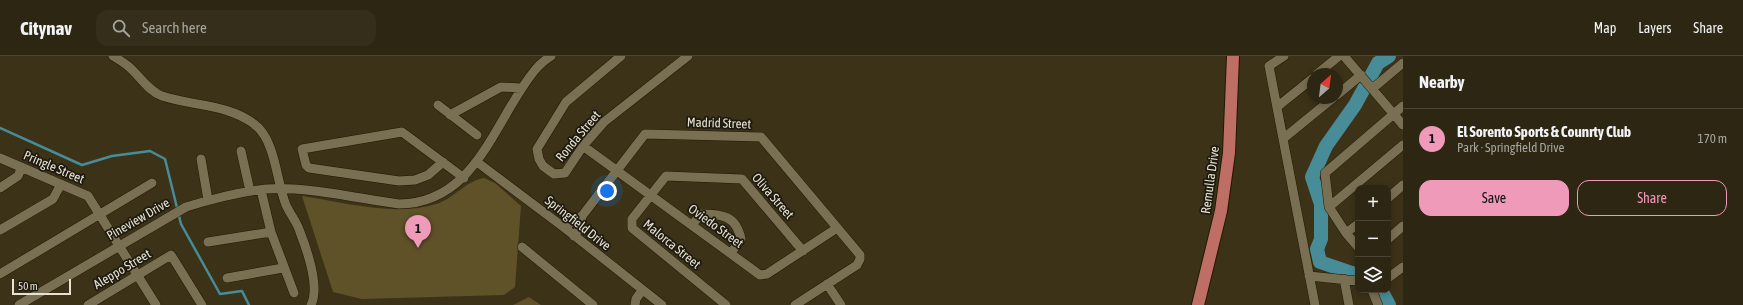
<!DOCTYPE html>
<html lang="en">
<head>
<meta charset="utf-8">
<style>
  :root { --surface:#2c2612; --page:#342e1b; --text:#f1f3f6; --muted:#a6a59f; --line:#484332; --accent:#ef9ab8 }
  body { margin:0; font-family:"Asap Condensed",sans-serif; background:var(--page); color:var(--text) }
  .controls { position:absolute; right:12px; bottom:12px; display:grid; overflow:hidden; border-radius:8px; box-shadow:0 2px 6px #0003 }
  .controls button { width:36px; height:36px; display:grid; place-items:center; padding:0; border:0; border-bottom:1px solid var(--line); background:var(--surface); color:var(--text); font:20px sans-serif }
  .compass { position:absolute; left:1307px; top:12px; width:36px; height:36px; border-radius:50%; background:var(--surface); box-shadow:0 2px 6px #0003; rotate:28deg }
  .scale { position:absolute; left:12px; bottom:10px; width:59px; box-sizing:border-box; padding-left:4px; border:2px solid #e7e2d2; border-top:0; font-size:11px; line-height:14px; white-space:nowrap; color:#e7e2d2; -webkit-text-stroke:3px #1e1a0f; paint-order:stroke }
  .you { position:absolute; left:607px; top:135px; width:14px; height:14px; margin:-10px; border:3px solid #fff; border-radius:50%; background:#1a73e8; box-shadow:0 0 0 6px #1a73e833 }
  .badge { display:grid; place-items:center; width:26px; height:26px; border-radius:50%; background:var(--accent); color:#111; font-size:13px; font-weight:700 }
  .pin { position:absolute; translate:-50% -33px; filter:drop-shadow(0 1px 2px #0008) }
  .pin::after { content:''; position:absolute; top:21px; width:14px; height:12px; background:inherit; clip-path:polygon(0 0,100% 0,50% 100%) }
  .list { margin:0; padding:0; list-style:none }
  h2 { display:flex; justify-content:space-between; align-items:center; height:52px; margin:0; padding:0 16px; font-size:17px }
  h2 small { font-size:13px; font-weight:400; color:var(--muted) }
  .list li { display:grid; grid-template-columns:26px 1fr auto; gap:12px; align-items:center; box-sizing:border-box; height:60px; padding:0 16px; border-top:1px solid var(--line) }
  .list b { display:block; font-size:15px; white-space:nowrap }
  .list p { margin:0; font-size:13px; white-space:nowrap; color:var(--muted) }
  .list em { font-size:13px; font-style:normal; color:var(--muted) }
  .actions { display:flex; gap:8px; padding:12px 16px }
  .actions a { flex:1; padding:9px 0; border:1px solid var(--accent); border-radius:12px; text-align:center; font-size:14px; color:var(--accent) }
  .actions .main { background:var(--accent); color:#111 }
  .icon { flex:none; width:22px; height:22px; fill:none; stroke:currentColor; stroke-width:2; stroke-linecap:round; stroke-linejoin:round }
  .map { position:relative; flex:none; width:1403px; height:249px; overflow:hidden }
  header { display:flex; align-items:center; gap:24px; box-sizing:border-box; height:56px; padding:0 20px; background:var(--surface); border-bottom:1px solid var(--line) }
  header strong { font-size:19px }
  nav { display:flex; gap:22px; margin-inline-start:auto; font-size:14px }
  .search { width:280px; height:36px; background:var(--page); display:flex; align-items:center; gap:10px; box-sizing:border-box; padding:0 14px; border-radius:12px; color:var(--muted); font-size:15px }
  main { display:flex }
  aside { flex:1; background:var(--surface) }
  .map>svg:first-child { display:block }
</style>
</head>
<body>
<header>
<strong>Citynav</strong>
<div class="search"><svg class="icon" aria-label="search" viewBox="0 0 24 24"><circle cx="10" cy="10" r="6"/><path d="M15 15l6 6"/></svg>Search here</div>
<nav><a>Map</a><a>Layers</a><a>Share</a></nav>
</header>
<main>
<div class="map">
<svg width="1403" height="249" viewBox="0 0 1403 249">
  <rect width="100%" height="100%" fill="#3b3218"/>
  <!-- green -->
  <path fill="#5f5128" d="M484,122l11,5 26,23 -6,81 -11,8 -142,4 -29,-7 -31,-96c40,6 94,21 134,8 18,-5 29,-23 48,-26z
    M529,241l12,8h-28z"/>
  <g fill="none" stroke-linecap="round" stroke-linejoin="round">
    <!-- stream -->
    <path stroke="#478c97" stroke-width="2.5" d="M0,72l82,37 30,-9 38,-5 15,8 16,65 39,70 22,-3 7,14"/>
    <!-- river -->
    <path stroke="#478c97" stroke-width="14" d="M1358,219l-38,-13 -3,-13 4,-10v-35l-9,-27 14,-31 29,-41 23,-42 11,-7
      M1381,234l8,15"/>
    <defs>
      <path id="minor" d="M113,0c5,3 10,6 15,10 11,9 20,25 34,30 30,10 66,8 92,28 22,16 22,57 32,81 4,9 11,17 14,27 7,18 20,55 11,73
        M621,0l-55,46 -29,47 2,10 4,7 11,8 11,-1 18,-27 21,-24 84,-66
        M1284,0l-15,10 46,239
        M1344,0l59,69
        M1317,18l22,-18
        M1372,33l31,-26
        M1337,39l24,-20
        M438,49l39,30
        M1277,51l36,-29
        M450,59l51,-28 20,1
        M1284,82l49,-40
        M583,90l177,129 7,-1 70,-46
        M241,95l9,40
        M0,102l88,38 68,109
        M201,103l7,41
        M443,106l-15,13 -13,5 -16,1 -90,-13 -3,-3 -4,-16 100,-17 62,46
        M477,106l89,67 96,76
        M0,132l18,-12 4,-9
        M261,134l10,42 23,61
        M1388,142l15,-13
        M1329,151l74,-62
        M692,169l9,-11c22,0 35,2 40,25l-10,14
        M566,173l4,-7 12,-6
        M0,174l53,-31 8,-15
        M1346,177l12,-9
        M574,180l5,-7 3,-13 63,-82 116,3 99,118v4l-3,6 -62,40
        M1388,183l15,-13
        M208,186l63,-10
        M522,191l71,58
        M1358,191l-12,-14 -17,-26 -4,-34 78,-67
        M0,218l152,-91
        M1309,220l49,5
        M227,222l56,-10
        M1388,222l15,-11
        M1344,223l5,26
        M827,228l14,21
        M1372,234l6,15
        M19,249l167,-98c26,-8 53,-15 80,-18 40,-3 94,10 133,15 78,-1 95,-84 136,-134 4,-5 10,-10 16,-14
        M88,249l83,-50 31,50
        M635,249l1,-6 6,-9
        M726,249l-94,-77v-9l34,-43 76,3 61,72"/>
      <path id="major" d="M1198,249l23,-94 8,-58 4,-97"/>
    </defs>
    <!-- minor casing -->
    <use href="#minor" stroke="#221901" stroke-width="10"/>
    <!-- major casing -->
    <use href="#major" stroke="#221901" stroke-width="14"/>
    <!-- minor -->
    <use href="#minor" stroke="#796f53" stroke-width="9"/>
    <!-- major -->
    <use href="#major" stroke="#be6e65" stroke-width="12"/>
  </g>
  <g text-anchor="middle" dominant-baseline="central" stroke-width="3.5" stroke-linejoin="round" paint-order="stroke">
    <!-- street labels -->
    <g font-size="13" fill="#e7e2d2" stroke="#1e1a0f">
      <text transform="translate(719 67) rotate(2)">Madrid Street</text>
      <text transform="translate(578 80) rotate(-50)">Ronda Street</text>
      <text transform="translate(54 111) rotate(23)">Pringle Street</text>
      <text transform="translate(1210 124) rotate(-82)">Remulla Drive</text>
      <text transform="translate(773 140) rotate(49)">Oliva Street</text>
      <text transform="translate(138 163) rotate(-30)">Pineview Drive</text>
      <text transform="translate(578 167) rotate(38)">Springfield Drive</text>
      <text transform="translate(716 170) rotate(36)">Oviedo Street</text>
      <text transform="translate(672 188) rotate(39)">Malorca Street</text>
      <text transform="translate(122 213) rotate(-31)">Aleppo Street</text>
    </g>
  </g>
</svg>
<div class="controls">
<button>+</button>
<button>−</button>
<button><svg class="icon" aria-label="layers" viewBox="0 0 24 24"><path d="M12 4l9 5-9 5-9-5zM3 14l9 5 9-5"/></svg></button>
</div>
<svg class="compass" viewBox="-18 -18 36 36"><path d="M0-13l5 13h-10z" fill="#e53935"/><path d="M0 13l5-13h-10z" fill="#a6a59f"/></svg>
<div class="scale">50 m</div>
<div class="you"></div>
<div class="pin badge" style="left:418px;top:192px">1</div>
</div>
<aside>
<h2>Nearby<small></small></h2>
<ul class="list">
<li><span class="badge">1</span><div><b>El Sorento Sports &amp; Counrty Club</b><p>Park · Springfield Drive</p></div><em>170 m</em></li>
</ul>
<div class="actions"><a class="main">Save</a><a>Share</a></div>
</aside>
</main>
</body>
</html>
